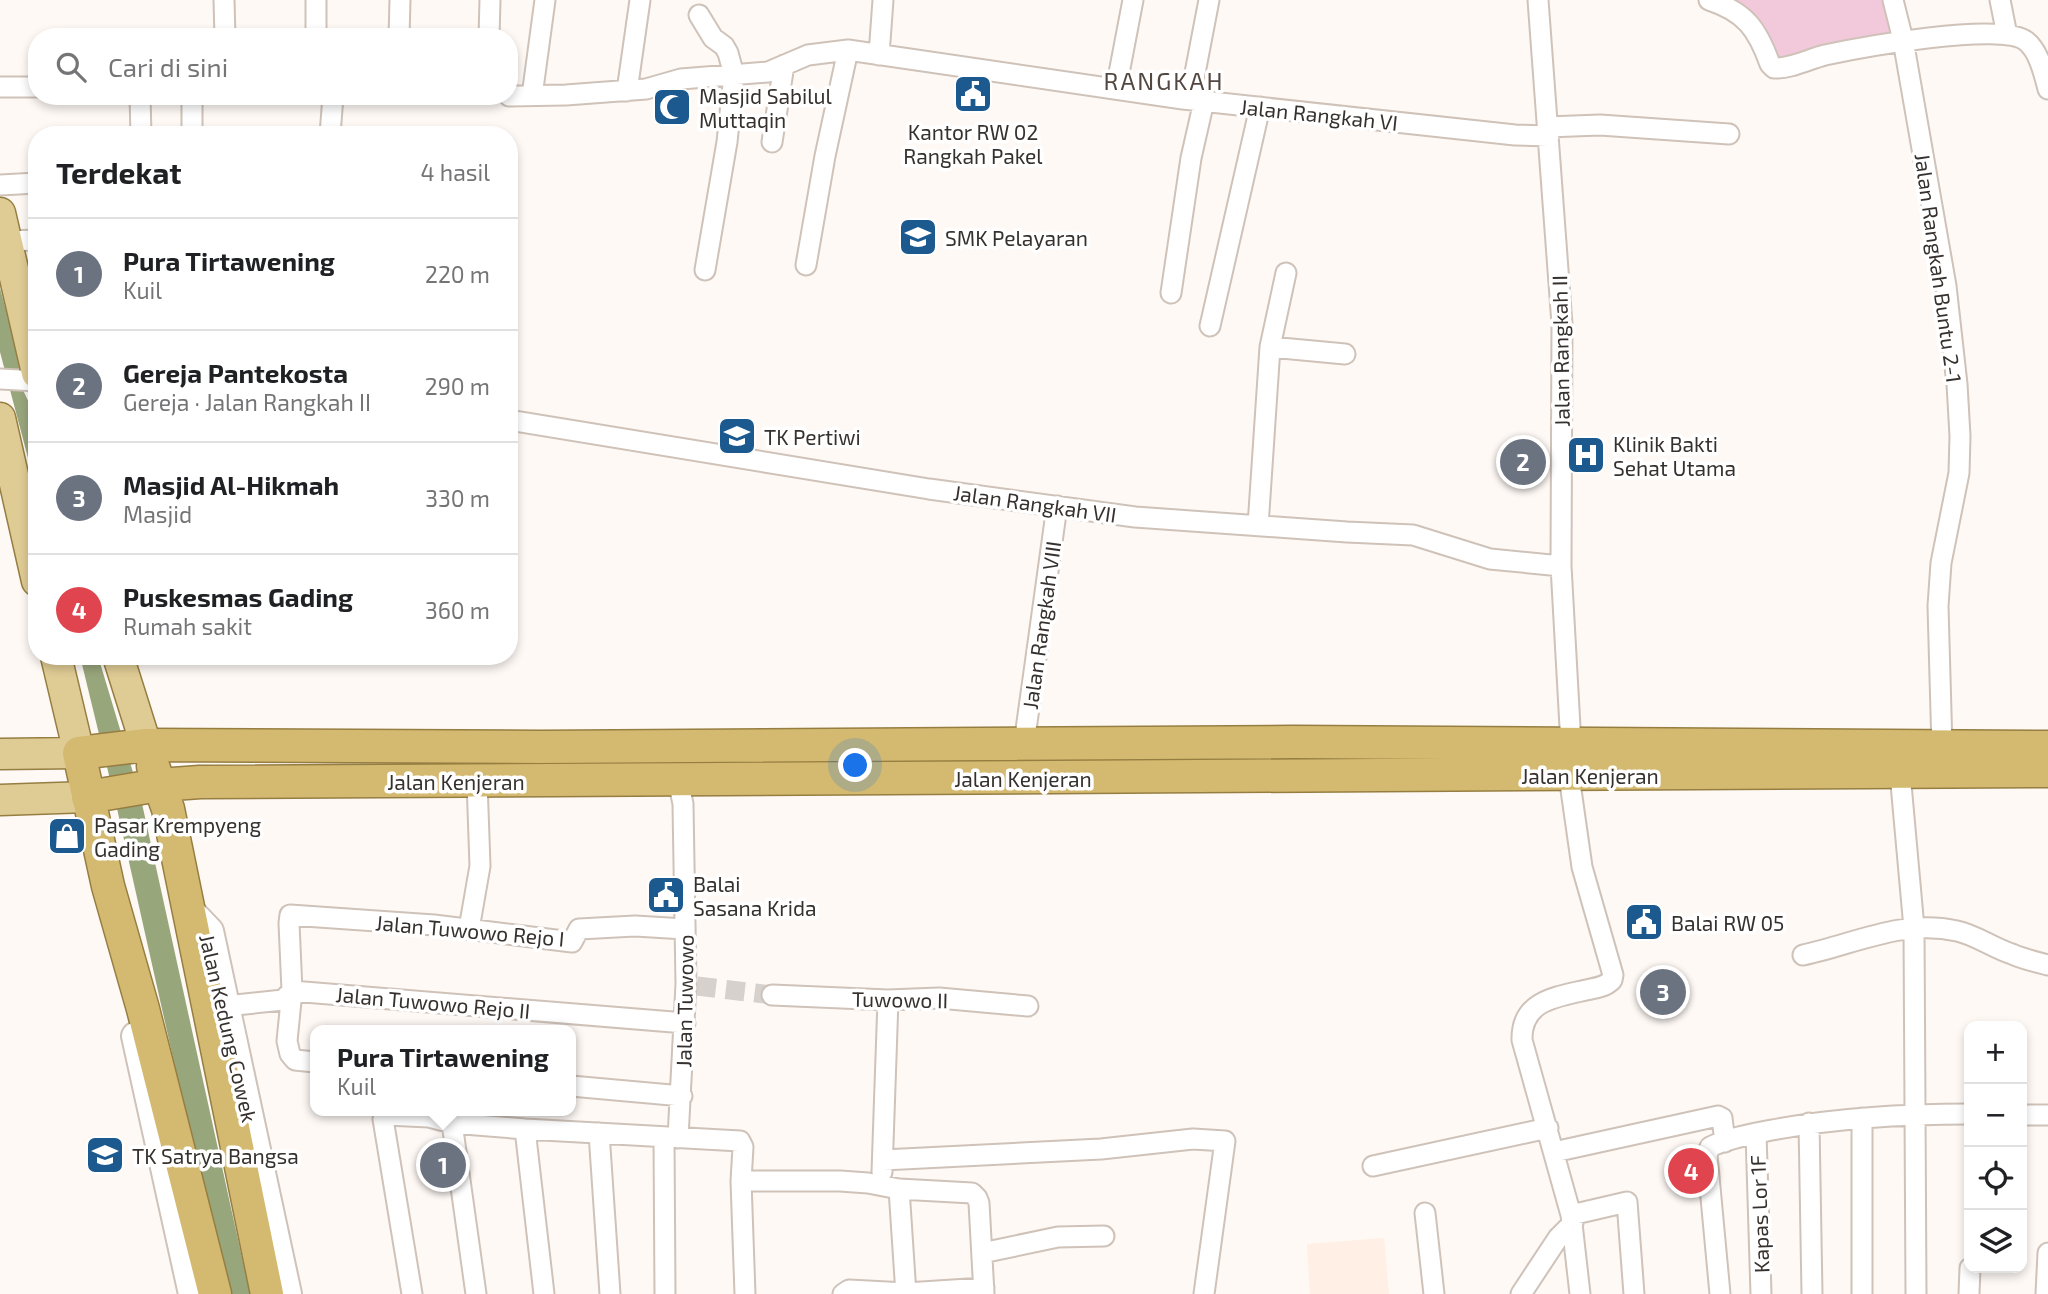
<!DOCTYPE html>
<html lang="id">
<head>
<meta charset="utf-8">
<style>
  :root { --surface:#fff; --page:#f6f6f6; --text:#202124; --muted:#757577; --line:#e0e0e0; --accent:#1b598f }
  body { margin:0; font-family:"Exo 2",sans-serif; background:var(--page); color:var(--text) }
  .controls { position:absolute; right:21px; bottom:21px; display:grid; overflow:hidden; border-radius:14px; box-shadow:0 4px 10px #0003 }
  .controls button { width:63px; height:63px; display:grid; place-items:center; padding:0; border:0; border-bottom:2px solid var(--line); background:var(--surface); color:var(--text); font:35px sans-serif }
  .you { position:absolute; left:856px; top:766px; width:24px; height:24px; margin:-18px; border:5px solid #fff; border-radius:50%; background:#1a73e8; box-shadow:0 0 0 10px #1a73e833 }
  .badge { display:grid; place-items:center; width:46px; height:46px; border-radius:50%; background:var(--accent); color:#fff; font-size:23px; font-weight:700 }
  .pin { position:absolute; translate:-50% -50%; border:4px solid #fff; box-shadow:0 2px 7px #0006 }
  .popup { position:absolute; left:310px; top:1025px; width:266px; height:91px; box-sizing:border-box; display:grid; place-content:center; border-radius:14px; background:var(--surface); filter:drop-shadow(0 2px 5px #0005); font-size:23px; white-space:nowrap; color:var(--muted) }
  .popup b { font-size:26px; color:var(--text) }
  .popup::after { content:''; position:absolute; left:50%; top:100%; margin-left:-14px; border:14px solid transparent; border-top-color:var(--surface) }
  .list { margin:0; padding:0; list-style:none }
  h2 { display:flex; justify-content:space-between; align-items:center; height:91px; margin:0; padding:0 28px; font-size:30px }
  h2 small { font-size:23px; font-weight:400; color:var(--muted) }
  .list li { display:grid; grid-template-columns:46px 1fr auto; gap:21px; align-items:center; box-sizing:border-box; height:112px; padding:0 28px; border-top:2px solid var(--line) }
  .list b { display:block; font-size:26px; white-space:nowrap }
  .list p { margin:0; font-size:23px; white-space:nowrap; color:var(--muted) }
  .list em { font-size:23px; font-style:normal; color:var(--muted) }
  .icon { flex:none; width:38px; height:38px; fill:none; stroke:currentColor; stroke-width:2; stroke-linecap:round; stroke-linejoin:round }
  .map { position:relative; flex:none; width:2048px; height:1294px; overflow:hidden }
  .search { position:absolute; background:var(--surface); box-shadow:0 4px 10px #0003; left:28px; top:28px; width:490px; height:77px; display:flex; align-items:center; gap:18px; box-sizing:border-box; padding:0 24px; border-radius:28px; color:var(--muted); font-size:26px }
  .panel { position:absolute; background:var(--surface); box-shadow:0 4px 10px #0003; left:28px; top:126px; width:490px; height:539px; border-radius:28px }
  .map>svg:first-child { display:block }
</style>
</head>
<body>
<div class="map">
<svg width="2048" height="1294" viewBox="0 0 2048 1294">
  <rect width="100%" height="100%" fill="#fef9f5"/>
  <!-- built -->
  <path fill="#ffefe4" d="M1384,1238l5,56h-79l-3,-50z"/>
  <!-- green -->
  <path fill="#f2c8db" d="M1720,0h169l9,35 -123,26z"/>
  <!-- water -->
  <path fill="#98a67c" d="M0,288l22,83 2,21 5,11 5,6 3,11v72l-37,-140z
    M80,656h18l43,143 109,495h-24l-110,-490z"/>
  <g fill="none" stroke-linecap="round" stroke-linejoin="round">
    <!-- minor-tunnel -->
    <path stroke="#d6d1cd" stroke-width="19" stroke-dasharray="19 10" stroke-linecap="butt" d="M697,986l75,9"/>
    <defs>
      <path id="minor" d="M224,0l1,37
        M316,0v37
        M1538,0l24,324 -1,242 10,179
        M1709,0c36,12 48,28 61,64l4,4c16,1 35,-9 51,-13 33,-7 177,-34 201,-14 13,10 18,33 22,48
        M1893,0l10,40 43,246 11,98 3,52 -1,37 -18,90 -3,43 4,142
        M2000,0l7,35
        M699,15l14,23 11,8 4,7 6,22 -7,67 -22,128
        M399,37l1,-37
        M489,37l1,-37
        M879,55l4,-55
        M0,87h37
        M1116,89l17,-89
        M627,91l13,-91
        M140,96l1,39
        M192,96v39
        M509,96l57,-1 80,-6 35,-10 87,-7 40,-17 40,-5 335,49 332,36 34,1
        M532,96l13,-96
        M1190,99l19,-99
        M1547,127l53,-2 129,9
        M330,135l3,-39
        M772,142l12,-77
        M0,185l37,-2
        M7,241l30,-1
        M806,265l19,-109 23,-106
        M1171,293l20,-135 13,-57
        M1210,326l50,-219
        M1270,347l75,7
        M0,379l37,2
        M509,420l420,69 206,28 212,15 66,3 77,24 71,7
        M1258,526l12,-179 16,-74
        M1024,744l33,-238
        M1900,773l14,155 2,366
        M1569,776l13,91 31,108 -1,5c-7,7 -16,8 -26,10 -31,7 -65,11 -64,50l49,175 9,79
        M678,780l5,24 3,180 -8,154
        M469,929l11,-63 -3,-85
        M1803,955c52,-11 98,-36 154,-24 19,4 36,17 55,23 11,5 24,8 36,11
        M292,991l393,32
        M772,995l116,5 51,-2 89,8
        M226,1006l57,-6 9,-9
        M315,1062l-20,-2 -5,-6 -3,-13 5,-50 -3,-68 1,-8 144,10 138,17 7,-13 56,-3 50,3
        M571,1086l111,10
        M2022,1115h26
        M1862,1118v176
        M452,1123l24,171
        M1809,1123l3,171
        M525,1129l19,165
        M599,1133l11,161
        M1756,1133l5,161
        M664,1138l1,156
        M1554,1152l164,-36 4,2 3,24
        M883,1160l218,-11 92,-10 32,2 -21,153
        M1373,1166l175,-38
        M882,1172l6,-172
        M741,1181h99l28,2 31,6 73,4 5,5 2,5 5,91
        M899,1189l7,105
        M1425,1213l9,81
        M1571,1215l56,-13 7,92
        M982,1253l76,-16 46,-1
        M412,1294l-29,-175 3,-4 43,2 23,6 73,6 215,12 3,6 -2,34 4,113
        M843,1294l6,-4 57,3 78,-5
        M1521,1294l37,-56 15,-15
        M1720,1294l-13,-139 3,-8c18,-9 42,-13 62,-17 65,-12 131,-16 197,-16
        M1969,1294l1,-26
        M2046,1294l2,-41"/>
      <path id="secondary" d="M188,908l22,23 78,363
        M135,1036l57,258"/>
      <path id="primary" d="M0,213l37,160
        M0,418l37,163
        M118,656l28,89
        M0,754l79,-1 -23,-97
        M0,800l88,-3"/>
      <path id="trunk" d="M153,766l15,43 99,485
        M88,797l71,-12 41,-3 1848,-11
        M215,1294l-72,-285 -35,-123 -29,-133 67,-8 394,2 753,-5 755,5"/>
    </defs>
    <!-- minor casing -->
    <use href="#minor" stroke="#cfc2b9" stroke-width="23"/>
    <!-- secondary casing -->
    <use href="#secondary" stroke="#cfc2b9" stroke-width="30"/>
    <!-- primary casing -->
    <use href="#primary" stroke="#967e42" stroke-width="33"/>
    <!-- trunk casing -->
    <use href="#trunk" stroke="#967e42" stroke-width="35"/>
    <!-- minor -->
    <use href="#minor" stroke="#fff" stroke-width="19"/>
    <!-- secondary -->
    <use href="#secondary" stroke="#fff" stroke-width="26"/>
    <!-- primary -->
    <use href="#primary" stroke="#dfcb94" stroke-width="30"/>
    <!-- trunk -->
    <use href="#trunk" stroke="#d4ba70" stroke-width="32"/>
  </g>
  <!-- icons -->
  <defs>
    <symbol id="civic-square" viewBox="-11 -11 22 22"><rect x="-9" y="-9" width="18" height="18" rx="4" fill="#1b598f" stroke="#fff"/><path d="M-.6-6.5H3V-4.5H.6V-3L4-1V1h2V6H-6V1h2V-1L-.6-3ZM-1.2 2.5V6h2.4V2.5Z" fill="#fff"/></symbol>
    <symbol id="mosque-square" viewBox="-11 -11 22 22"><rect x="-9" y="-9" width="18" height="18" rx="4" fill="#1b598f" stroke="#fff"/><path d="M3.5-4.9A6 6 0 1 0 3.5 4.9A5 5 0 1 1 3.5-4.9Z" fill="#fff"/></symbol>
    <symbol id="school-square" viewBox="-11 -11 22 22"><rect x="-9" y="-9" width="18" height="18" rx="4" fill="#1b598f" stroke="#fff"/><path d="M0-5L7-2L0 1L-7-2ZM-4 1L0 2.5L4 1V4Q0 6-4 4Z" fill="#fff"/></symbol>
    <symbol id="hospital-square" viewBox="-11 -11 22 22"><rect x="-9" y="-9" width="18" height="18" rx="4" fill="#1b598f" stroke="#fff"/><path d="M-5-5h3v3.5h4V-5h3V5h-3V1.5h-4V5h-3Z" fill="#fff"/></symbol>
    <symbol id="shop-square" viewBox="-11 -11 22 22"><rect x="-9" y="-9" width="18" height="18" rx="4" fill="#1b598f" stroke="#fff"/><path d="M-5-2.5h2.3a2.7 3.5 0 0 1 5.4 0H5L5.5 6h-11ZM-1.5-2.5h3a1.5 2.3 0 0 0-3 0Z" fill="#fff"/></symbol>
  </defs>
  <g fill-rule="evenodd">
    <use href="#civic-square" x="951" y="72" width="44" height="44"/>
    <use href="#mosque-square" x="650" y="85" width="44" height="44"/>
    <use href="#school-square" x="896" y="215" width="44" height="44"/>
    <use href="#school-square" x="715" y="414" width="44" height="44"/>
    <use href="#hospital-square" x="1564" y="433" width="44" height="44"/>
    <use href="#shop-square" x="45" y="814" width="44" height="44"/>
    <use href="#civic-square" x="644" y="873" width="44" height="44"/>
    <use href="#civic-square" x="1622" y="900" width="44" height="44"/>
    <use href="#school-square" x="83" y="1133" width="44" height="44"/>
  </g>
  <g text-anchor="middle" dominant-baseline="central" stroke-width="7" stroke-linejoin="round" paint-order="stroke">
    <!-- poi labels -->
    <g font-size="21" fill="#36312e" stroke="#fff" text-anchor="start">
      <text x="699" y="95">Masjid Sabilul<tspan x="699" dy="24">Muttaqin</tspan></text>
      <text x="973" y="131" text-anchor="middle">Kantor RW 02<tspan x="973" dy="24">Rangkah Pakel</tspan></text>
      <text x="945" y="237">SMK Pelayaran</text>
      <text x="764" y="436">TK Pertiwi</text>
      <text x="1613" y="443">Klinik Bakti<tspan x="1613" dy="24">Sehat Utama</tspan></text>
      <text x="94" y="824">Pasar Krempyeng<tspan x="94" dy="24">Gading</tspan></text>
      <text x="693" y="883">Balai<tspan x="693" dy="24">Sasana Krida</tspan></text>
      <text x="1671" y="922">Balai RW 05</text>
      <text x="132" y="1155">TK Satrya Bangsa</text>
    </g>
    <!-- street labels -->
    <g font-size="21" fill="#36312e" stroke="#fff">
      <text transform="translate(1319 114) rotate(6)">Jalan Rangkah VI</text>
      <text transform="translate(1939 268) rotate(82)">Jalan Rangkah Buntu 2-1</text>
      <text transform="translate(1560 351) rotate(-91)">Jalan Rangkah II</text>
      <text transform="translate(1035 503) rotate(8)">Jalan Rangkah VII</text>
      <text transform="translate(1041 625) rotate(-82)">Jalan Rangkah VIII</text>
      <text x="1590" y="775">Jalan Kenjeran</text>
      <text x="1023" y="778">Jalan Kenjeran</text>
      <text x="456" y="781">Jalan Kenjeran</text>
      <text transform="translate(470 930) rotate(5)">Jalan Tuwowo Rejo I</text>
      <text transform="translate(900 999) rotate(1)">Tuwowo II</text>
      <text transform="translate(684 1001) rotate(-89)">Jalan Tuwowo</text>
      <text transform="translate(433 1002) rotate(5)">Jalan Tuwowo Rejo II</text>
      <text transform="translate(229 1028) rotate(77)">Jalan Kedung Cowek</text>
      <text transform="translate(1759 1214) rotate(-92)">Kapas Lor 1F</text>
    </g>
    <!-- quarter labels -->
    <g font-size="24" letter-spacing="2" fill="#534841" stroke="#fff">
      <text x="1164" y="80">RANGKAH</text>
    </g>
  </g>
</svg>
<div class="controls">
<button>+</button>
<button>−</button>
<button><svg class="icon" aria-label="locate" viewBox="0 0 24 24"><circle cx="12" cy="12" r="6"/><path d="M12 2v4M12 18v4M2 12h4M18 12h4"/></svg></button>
<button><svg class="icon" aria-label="layers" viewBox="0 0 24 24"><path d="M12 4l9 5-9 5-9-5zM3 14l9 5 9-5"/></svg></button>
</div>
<div class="you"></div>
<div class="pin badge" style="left:443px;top:1165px;background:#6b7280">1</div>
<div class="popup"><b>Pura Tirtawening</b>Kuil</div>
<div class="pin badge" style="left:1523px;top:462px;background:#6b7280">2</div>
<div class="pin badge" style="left:1663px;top:992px;background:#6b7280">3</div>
<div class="pin badge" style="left:1691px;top:1171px;background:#e0444e">4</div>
<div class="search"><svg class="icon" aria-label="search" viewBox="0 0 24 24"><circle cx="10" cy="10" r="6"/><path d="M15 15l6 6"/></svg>Cari di sini</div>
<section class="panel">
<h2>Terdekat<small>4 hasil</small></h2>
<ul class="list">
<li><span class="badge" style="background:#6b7280">1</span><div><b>Pura Tirtawening</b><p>Kuil</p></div><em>220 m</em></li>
<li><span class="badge" style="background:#6b7280">2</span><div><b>Gereja Pantekosta</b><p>Gereja · Jalan Rangkah II</p></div><em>290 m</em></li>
<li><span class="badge" style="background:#6b7280">3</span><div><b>Masjid Al-Hikmah</b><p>Masjid</p></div><em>330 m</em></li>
<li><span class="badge" style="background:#e0444e">4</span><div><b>Puskesmas Gading</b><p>Rumah sakit</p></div><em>360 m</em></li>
</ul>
</section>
</div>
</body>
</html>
